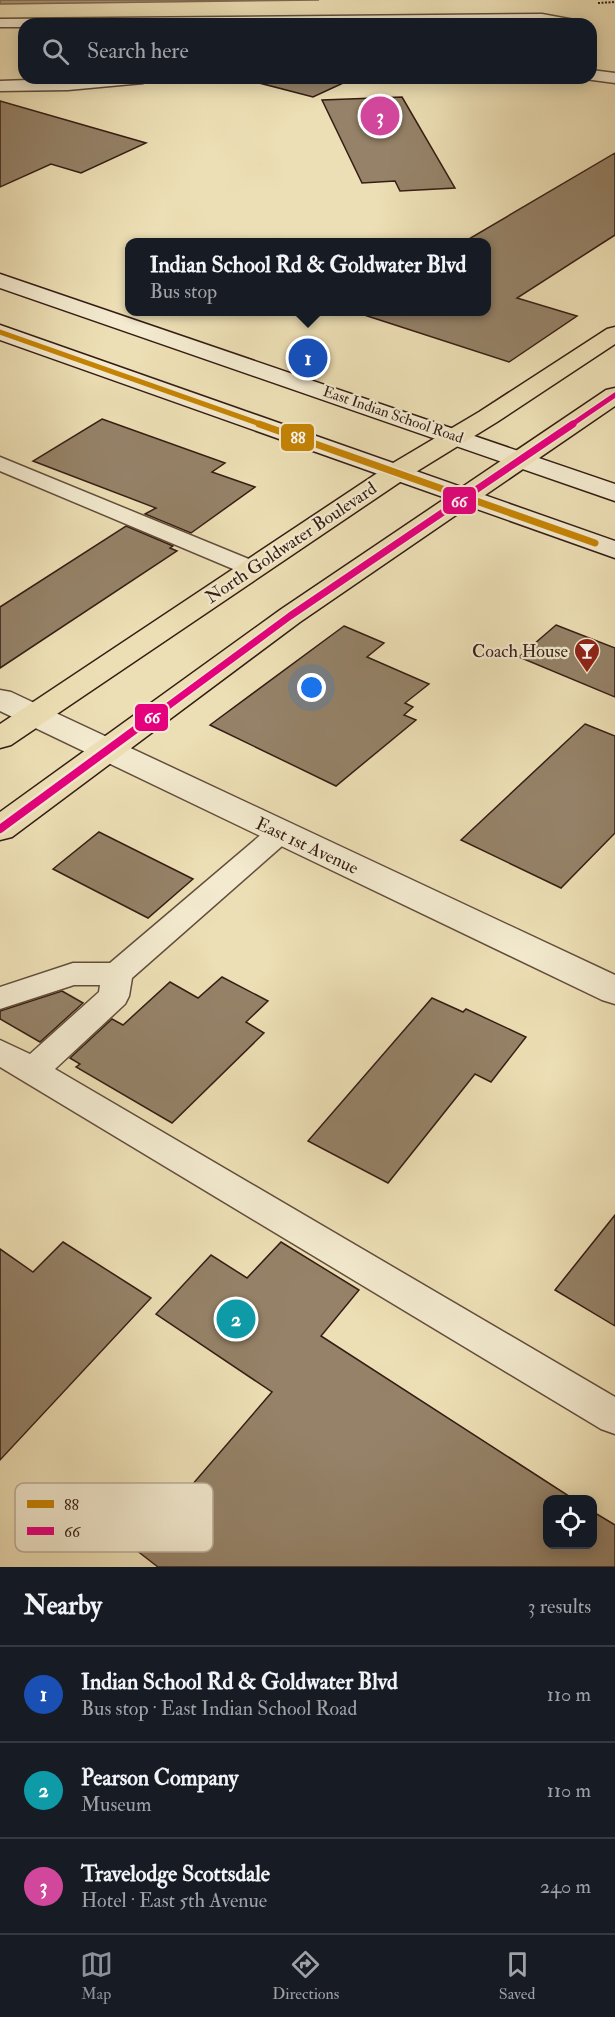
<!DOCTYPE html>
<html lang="en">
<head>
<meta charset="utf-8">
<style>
  :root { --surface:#171b24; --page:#242831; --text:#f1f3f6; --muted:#9ea1a6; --line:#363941; --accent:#8c9099 }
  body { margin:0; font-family:"IM FELL Double Pica",serif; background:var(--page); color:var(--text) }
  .controls { position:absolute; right:18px; bottom:18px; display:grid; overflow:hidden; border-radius:12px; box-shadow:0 3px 15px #0003 }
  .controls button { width:54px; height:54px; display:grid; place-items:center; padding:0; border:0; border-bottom:2px solid var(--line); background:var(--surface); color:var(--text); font:30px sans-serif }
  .you { position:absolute; left:312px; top:688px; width:21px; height:21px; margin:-15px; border:4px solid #fff; border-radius:50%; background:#1a73e8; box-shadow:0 0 0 9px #1a73e833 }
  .badge { display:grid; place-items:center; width:39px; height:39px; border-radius:50%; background:var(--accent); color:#fff; font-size:20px; font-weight:700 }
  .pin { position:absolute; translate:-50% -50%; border:3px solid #fff; box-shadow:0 2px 6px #0006 }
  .popup { position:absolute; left:125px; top:238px; width:366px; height:78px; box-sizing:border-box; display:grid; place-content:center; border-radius:12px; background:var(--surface); filter:drop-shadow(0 2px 4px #0005); font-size:20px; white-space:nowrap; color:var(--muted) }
  .popup b { font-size:22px; color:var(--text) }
  .popup::after { content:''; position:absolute; left:50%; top:100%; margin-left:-12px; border:12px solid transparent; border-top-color:var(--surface) }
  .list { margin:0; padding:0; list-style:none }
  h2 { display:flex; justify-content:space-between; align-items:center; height:78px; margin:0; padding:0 24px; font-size:26px }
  h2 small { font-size:20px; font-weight:400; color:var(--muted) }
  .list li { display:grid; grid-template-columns:39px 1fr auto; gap:18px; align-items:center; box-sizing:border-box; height:96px; padding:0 24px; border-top:2px solid var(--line) }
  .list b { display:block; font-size:22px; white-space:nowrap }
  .list p { margin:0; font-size:20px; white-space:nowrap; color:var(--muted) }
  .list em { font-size:20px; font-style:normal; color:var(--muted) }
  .icon { flex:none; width:33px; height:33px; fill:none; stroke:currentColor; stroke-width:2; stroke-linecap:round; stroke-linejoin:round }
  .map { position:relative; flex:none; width:615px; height:1567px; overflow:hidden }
  .search { position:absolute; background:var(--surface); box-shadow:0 3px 15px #0003; left:18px; right:18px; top:18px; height:66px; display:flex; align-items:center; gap:15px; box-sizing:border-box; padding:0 21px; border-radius:18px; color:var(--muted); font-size:22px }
  .sheet { height:366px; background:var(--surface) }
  nav { display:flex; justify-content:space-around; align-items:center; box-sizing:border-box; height:84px; border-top:2px solid var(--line); background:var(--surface); font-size:16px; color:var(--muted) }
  nav a { display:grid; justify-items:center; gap:3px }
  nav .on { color:var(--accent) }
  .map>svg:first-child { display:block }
</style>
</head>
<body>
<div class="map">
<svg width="615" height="1567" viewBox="0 0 615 1567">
  <rect width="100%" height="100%" fill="#eddfb5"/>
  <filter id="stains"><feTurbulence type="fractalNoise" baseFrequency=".00333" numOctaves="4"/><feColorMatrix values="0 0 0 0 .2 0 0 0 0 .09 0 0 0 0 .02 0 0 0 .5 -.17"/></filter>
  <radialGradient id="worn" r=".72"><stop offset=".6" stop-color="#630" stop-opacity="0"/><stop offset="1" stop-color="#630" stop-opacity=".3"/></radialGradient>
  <!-- water -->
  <path fill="#ae9d7e" stroke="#7e6a54" stroke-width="1.5" d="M0,0h319l-319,4z"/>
  <!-- building -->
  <path fill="#958268" stroke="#351d14" stroke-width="1.5" d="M240,78h114l-41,19z
    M402,97l53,91 -55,3 -5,-10 -33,2 -40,-83z
    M0,101l146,42 -65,30 -30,-9 -51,23z
    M615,153v82l-98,63 60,18 -68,46 -154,-50h131v-69h-24z
    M102,419l123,44 -13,9 43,15 -64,46 -46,-19 11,-6 -123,-47z
    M126,526l47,20 -3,2 7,3 -177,117v-61z
    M556,625l59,23v49l-96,-40z
    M344,626l40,17 -17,14 62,27 -24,19 8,4 -9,8 12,5 -80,66 -126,-61z
    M585,724l30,12v97l-54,55 -100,-48z
    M99,832l94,47 -45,39 -95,-49z
    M222,977l46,24 -22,21 18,11 -92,90 -96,-56 4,-3 -10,-6 42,-39 11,6 47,-43 28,16z
    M62,991l21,12 -43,39 -40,-23v-8z
    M432,998l31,14 3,-3 60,28 -35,45 -16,-8 -87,109 -80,-42z
    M615,1215v111l-60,-36z
    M63,1242l88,56 -151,162v-211l33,23z
    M281,1242l78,48 -38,46 254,164h-27v45h44v-34l23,14v42h-457l-22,-17 136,-158 -116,-78 55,-59 36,23z"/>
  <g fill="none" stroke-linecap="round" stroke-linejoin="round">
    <defs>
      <path id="service" d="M542,14l38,7 2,3h-558v3h-24v-8z
        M0,457l261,107 4,5 -4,5h-16l-245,-103z
        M280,824l10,3 4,6 -4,6 -158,139 -3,18 -4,8 -70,65 560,328v37l-14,-5 -601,-362v-27l30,14 69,-62 1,-7h-26l-74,24v-22l73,-24h37l160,-136z"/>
      <path id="minor" d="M591,70l24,3v10l-30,-4 6,-1z
        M86,78h66l-9,5 -75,7 -68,1v-10z
        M0,690l11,2 604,283v29l-13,-4 -602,-289z"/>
      <path id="secondary" d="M0,274l615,210v17l-615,-213z
        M0,325l615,216v17l-615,-218z"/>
      <path id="primary" d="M615,327v17l-118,78 -91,56 -395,267 -11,3v-24l388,-258 91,-54 128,-83z
        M615,388v18l-315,216 -288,215 -12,3v-28l280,-202 326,-220z"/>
    </defs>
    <!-- service casing -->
    <use href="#service" stroke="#634e3c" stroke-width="3"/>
    <!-- minor casing -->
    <use href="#minor" stroke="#634e3c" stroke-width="3"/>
    <!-- secondary casing -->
    <use href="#secondary" stroke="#351d14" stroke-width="3"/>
    <!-- primary casing -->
    <use href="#primary" stroke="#351d14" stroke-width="3"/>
    <!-- path -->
    <path stroke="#351d14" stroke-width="2" stroke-dasharray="2 1.5" stroke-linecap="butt" d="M598,3l17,-1"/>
    <!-- service -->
    <use href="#service" fill="#f3eacf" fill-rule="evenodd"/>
    <!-- minor -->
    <use href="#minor" fill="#f3eacf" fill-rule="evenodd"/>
    <!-- secondary -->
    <use href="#secondary" fill="#f3eacf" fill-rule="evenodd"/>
    <!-- primary -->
    <use href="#primary" fill="#eddfb5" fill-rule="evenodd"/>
    <defs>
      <path id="bus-1-far1" d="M0,332l263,93"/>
      <path id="bus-1" d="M259,424l336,119"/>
      <path id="bus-2-far2" d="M571,425l44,-30"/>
      <path id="bus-2-far1" d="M145,723l145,-107 283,-192"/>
      <path id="bus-2" d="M0,829l147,-108"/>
    </defs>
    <!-- bus-1-far1 casing -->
    <use href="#bus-1-far1" stroke="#f3eacf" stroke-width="8"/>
    <!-- bus-1 casing -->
    <use href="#bus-1" stroke="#f3eacf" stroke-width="10"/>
    <!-- bus-2-far2 casing -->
    <use href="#bus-2-far2" stroke="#f3eacf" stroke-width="8"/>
    <!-- bus-2-far1 casing -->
    <use href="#bus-2-far1" stroke="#f3eacf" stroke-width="10"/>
    <!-- bus-2 casing -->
    <use href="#bus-2" stroke="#f3eacf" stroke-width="13"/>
    <!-- bus-1-far1 -->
    <use href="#bus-1-far1" stroke="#c68405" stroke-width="5"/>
    <!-- bus-1 -->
    <use href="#bus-1" stroke="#c68405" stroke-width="7"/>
    <!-- bus-2-far2 -->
    <use href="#bus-2-far2" stroke="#e5007d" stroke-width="5"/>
    <!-- bus-2-far1 -->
    <use href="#bus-2-far1" stroke="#e5007d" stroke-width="7"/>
    <!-- bus-2 -->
    <use href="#bus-2" stroke="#e5007d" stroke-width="8"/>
  </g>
  <!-- icons -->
  <defs>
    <symbol id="bar-pin" viewBox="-11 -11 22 30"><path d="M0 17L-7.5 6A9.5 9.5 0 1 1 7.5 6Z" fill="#8f2418" stroke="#f3eacf"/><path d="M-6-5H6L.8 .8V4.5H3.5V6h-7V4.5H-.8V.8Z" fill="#fff"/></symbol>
  </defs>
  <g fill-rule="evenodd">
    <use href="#bar-pin" x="572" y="636" width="30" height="40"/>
  </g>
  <g text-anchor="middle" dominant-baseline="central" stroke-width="4.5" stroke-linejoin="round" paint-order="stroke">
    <!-- far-street labels -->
    <g font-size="15" fill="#351d14" stroke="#f3eacf">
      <text transform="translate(393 415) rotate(19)">East Indian School Road</text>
    </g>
    <!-- street labels -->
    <g font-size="18" fill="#351d14" stroke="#f3eacf">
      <text transform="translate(291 543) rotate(-34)">North Goldwater Boulevard</text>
      <text transform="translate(307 846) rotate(25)">East 1st Avenue</text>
    </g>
    <!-- poi labels -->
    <g font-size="18" fill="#351d14" stroke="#f3eacf" text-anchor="end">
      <text x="568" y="651">Coach House</text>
    </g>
  </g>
  <!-- legend -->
  <rect x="15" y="1483" width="198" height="69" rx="9" fill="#f3eacf" stroke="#baac97" stroke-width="1.5"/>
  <rect x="27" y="1500" width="27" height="8" fill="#c68405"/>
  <rect x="27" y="1527" width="27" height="8" fill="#e5007d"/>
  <g font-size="16" fill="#351d14">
    <text x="64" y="1510">88</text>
    <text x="64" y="1537">66</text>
  </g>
  <g stroke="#f3eacf" stroke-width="2">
    <rect x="280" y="423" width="35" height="29" rx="6" fill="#c68405"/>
    <rect x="442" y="486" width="35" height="29" rx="6" fill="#e5007d"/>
    <rect x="134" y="703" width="35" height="29" rx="6" fill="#e5007d"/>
  </g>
  <g font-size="16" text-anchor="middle" font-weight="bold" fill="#fff">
    <text x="298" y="443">88</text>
    <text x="459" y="507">66</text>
    <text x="152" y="723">66</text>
  </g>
  <rect width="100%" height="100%" filter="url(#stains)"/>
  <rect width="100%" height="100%" fill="url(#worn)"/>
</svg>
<div class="controls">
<button><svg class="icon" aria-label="locate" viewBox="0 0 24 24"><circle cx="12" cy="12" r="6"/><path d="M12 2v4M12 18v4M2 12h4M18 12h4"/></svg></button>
</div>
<div class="you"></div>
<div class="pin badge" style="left:308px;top:358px;background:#1a4fb4">1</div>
<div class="popup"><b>Indian School Rd &amp; Goldwater Blvd</b>Bus stop</div>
<div class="pin badge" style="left:236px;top:1319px;background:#0f9aa8">2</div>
<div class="pin badge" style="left:380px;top:116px;background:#d1479c">3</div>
<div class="search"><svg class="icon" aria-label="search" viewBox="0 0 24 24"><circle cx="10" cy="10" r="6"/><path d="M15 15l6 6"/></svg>Search here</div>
</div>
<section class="sheet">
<h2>Nearby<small>3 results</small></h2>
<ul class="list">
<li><span class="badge" style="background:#1a4fb4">1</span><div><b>Indian School Rd &amp; Goldwater Blvd</b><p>Bus stop · East Indian School Road</p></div><em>110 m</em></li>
<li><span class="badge" style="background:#0f9aa8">2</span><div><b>Pearson Company</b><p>Museum</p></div><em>110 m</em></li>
<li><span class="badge" style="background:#d1479c">3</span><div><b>Travelodge Scottsdale</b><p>Hotel · East 5th Avenue</p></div><em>240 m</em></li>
</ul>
</section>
<nav>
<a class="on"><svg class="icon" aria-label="map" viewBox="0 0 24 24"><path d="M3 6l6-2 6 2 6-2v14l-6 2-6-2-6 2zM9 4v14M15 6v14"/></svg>Map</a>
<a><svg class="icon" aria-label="directions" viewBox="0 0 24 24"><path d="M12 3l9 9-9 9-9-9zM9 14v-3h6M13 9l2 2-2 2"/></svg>Directions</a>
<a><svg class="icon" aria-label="saved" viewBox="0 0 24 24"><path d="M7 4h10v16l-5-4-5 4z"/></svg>Saved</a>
</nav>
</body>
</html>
